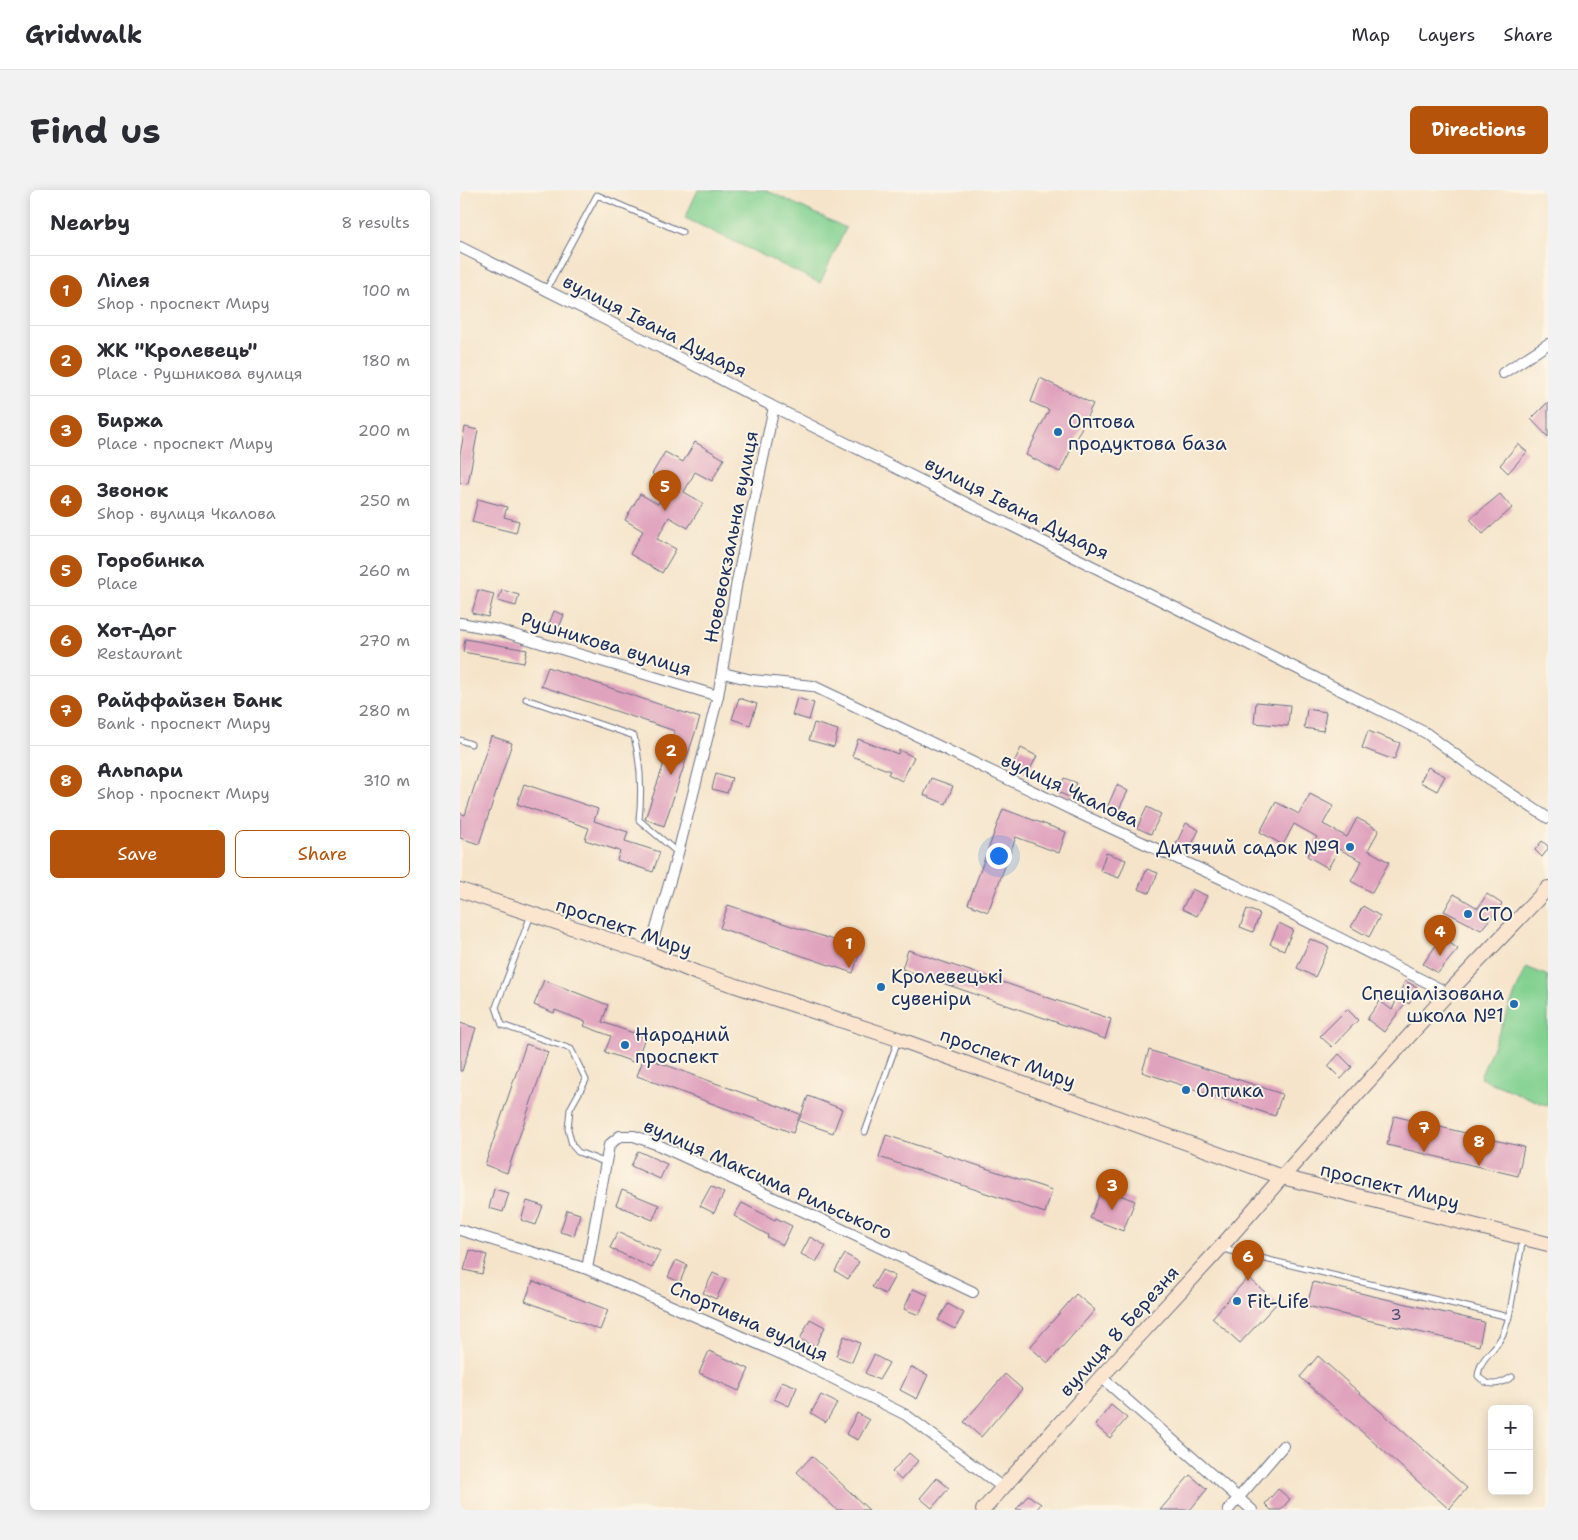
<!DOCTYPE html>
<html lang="en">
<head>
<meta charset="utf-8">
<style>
  :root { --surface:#fff; --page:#f2f2f3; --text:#2b2b33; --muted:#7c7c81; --line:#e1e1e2; --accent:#b45309 }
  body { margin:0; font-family:"Shantell Sans",sans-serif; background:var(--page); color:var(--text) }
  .controls { position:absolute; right:15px; bottom:15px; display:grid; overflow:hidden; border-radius:8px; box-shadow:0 2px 12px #0003 }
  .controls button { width:45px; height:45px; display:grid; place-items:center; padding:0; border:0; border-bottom:1px solid var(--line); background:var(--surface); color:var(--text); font:25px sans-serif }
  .you { position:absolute; left:538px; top:665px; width:18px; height:18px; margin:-12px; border:4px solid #fff; border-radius:50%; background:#1a73e8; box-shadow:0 0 0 8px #1a73e833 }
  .badge { display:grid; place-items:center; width:32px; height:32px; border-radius:50%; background:var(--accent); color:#fff; font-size:16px; font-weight:700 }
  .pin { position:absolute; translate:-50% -41px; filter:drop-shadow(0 1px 2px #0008) }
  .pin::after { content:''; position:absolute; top:26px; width:18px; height:15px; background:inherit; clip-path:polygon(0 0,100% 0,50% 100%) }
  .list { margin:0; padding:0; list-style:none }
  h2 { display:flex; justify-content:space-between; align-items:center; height:65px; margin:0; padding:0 20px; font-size:21px }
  h2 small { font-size:16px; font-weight:400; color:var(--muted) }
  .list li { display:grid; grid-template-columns:32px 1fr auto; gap:15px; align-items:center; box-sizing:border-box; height:70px; padding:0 20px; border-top:1px solid var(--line) }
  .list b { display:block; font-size:19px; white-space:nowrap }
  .list p { margin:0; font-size:16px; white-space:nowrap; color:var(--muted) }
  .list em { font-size:16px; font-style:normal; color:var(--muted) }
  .actions { display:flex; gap:10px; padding:15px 20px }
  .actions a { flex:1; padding:11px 0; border:1px solid var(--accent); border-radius:8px; text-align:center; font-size:18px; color:var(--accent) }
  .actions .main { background:var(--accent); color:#fff }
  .map { position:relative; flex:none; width:1088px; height:1320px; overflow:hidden; border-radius:8px }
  header { display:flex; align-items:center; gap:30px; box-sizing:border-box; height:70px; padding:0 25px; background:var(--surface); border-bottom:1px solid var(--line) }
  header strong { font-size:24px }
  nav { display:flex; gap:28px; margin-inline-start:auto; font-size:18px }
  .intro { display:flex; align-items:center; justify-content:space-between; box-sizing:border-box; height:120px; padding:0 30px }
  h1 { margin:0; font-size:35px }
  .button { padding:12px 22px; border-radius:8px; background:var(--accent); color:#fff; font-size:18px; font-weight:700 }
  main { display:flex; gap:30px; padding:0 30px }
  aside { flex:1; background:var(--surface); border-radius:8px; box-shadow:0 2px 12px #0003 }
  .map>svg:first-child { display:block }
</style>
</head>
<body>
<header>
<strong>Gridwalk</strong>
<nav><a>Map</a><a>Layers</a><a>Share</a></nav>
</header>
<div class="intro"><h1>Find us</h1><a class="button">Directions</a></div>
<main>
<aside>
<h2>Nearby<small>8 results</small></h2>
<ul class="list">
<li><span class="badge">1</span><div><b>Лілея</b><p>Shop · проспект Миру</p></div><em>100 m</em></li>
<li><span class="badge">2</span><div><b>ЖК &quot;Кролевець&quot;</b><p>Place · Рушникова вулиця</p></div><em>180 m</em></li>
<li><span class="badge">3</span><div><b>Биржа</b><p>Place · проспект Миру</p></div><em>200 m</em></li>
<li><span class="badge">4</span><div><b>Звонок</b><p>Shop · вулиця Чкалова</p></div><em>250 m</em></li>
<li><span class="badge">5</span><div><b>Горобинка</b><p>Place</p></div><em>260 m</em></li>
<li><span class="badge">6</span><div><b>Хот-Дог</b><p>Restaurant</p></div><em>270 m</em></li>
<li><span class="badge">7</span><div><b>Райффайзен Банк</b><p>Bank · проспект Миру</p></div><em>280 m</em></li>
<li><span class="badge">8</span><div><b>Альпари</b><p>Shop · проспект Миру</p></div><em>310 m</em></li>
</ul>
<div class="actions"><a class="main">Save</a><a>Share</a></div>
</aside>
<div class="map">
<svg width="1088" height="1320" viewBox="0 0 1088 1320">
  <rect width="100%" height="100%" fill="#fcf5e5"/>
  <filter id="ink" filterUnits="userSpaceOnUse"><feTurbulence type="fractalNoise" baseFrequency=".02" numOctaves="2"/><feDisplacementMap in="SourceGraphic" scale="10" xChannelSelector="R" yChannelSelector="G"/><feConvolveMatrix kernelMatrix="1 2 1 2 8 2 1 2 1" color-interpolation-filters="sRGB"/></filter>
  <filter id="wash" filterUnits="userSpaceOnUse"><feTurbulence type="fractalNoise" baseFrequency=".0096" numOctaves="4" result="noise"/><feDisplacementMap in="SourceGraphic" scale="20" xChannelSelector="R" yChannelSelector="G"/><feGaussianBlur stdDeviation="1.12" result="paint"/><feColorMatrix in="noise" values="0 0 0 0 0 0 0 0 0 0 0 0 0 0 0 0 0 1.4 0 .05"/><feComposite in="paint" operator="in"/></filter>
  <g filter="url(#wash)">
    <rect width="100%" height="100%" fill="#f5e4ca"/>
    <!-- green -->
    <path fill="#82d191" stroke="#4e8078" d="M238,0h68l80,38 -26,55 -135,-65z
      M1066,777l22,9v130l-68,-28z"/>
    <g id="blocks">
      <!-- building -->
      <path fill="#e0a3be" d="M580,188l53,26 -33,68 -34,-17 23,-45 -18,-8z
        M1088,212v35l-17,-18z
        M5,237l13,3 -10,54 -8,-1v-28z
        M235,252l29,17 -12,22 -17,-9 -11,20 19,11 -15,25 -19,-11 -12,22 19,10 -14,24 -32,-19 13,-23 -18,-11 15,-26 18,10 11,-20 -17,-10 13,-22 18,10z
        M1058,254l9,8 -19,21 -8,-8z
        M1040,304l12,14 -29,26 -13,-15z
        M18,309l29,8 -3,10 15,4 -3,12 -44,-11z
        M18,400l16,4 -6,23 -16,-4z
        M42,400l17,5 -3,11 -18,-5z
        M94,421l10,4 -7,18 -10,-4z
        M5,449l62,11 -3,13 -61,-11z
        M88,477l152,51 -36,108 -19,-7 30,-88 -134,-45z
        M279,508l18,6 -7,21 -18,-6z
        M337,508l17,5 -5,17 -17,-5z
        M796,512l34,3 -2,21 -34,-3z
        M847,519l19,3 -3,19 -19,-3z
        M354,533l24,7 -4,17 -25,-7z
        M908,541l32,12 -6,17 -32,-12z
        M31,546l21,7 -33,101 -19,-6v-25l5,2z
        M398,549l40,15 1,-4 15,7 -12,24 -14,-7 2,-3 -38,-15z
        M561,558l16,8 -9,17 -16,-7z
        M968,577l17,9 -8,15 -17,-9z
        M256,583l16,5 -5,15 -15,-4z
        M471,588l22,8 -7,18 -22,-9z
        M604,588l13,5 -6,15 -13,-6z
        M64,594l74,25 -4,12 34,11 -3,9 35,11 -7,20 -36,-12 3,-9 -35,-11 4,-12 -72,-24z
        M657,595l11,6 -13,26 -10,-5z
        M850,604l23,12 -10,18 24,13 10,-19 22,12 -11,20 21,12 -17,31 -21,-12 11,-20 -23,-12 -11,19 -21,-12 10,-19 -23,-13 -11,21 -23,-13 16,-30 23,12z
        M687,617l14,7 -10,20 -14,-6z
        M543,619l63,23 -7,21 -43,-16 -28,75 -20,-8z
        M726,633l13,7 -10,20 -13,-6z
        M1082,651l6,5v3l-6,8 -7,-7z
        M646,663l20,7 -7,18 -19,-7z
        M687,679l11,4 -9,20 -11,-4z
        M732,699l15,7 -10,20 -15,-7z
        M994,704l24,14 9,-14 15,10 -21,26 -37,-19z
        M268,715l133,44 -8,24 -133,-45z
        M903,716l17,10 -11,21 -18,-10z
        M787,719l13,5 -7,18 -13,-5z
        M819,733l14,7 -9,20 -14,-6z
        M982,747l16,12 -20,24 -15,-9z
        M850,749l19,8 -14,30 -18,-9z
        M448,760l203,69 -6,20 -203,-70z
        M84,790l64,25 -6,17 43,15 -9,26 -31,-11 6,-16 -27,-10 2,-4 -31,-12 -1,3 -20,-8z
        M945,791l12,6 -8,17 -3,-2 -22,30 -17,-13 13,-18 12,9z
        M887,819l11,11 -26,27 -12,-11z
        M0,833l16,5 -14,43h-2z
        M66,854l22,8 -41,121 -22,-8z
        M689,860l133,44 -7,22 -133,-44z
        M879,864l13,13 -11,12 -13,-13z
        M184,867l156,57 -7,19 -156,-57z
        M348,906l34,13 -9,24 -34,-12z
        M934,926l130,31 -6,29 -131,-31z
        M426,945l166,55 -7,23 -166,-56z
        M178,961l29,13 -7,15 -29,-13z
        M251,996l13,7 -10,20 -14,-7z
        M642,998l33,13 -12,30 -33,-13z
        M34,999l15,4 -6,19 -14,-4z
        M162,1000l37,15 -6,15 -37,-15z
        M67,1011l16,5 -7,19 -15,-5z
        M282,1013l33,17 1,-2 16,8 -9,19 -16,-8 1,-2 -34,-19z
        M107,1020l13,4 -6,22 -14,-4z
        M158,1042l42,19 -8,17 -42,-20z
        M350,1047l16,9 -10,16 -15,-8z
        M10,1060l17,5 -5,19 -18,-4z
        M385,1064l14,8 -11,17 -13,-8z
        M216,1070l11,5 -7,17 -12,-5z
        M422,1080l13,6 -10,18 -13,-7z
        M253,1083l13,6 -10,20 -13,-6z
        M788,1087l29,26 -37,40 -28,-25z
        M73,1091l75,29 -8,20 -75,-29z
        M853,1092l171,40 -5,24 -172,-40z
        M453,1099l15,6 -9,20 -15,-6z
        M616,1104l19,16 -47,53 -18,-16z
        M488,1114l16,9 -9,16 -17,-9z
        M350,1129l15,8 -10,20 -15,-8z
        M384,1146l16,7 -8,19 -16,-6z
        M249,1161l40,18 -10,22 -40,-18z
        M414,1165l15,8 -10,17 -14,-7z
        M858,1166l149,132 -18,21 -149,-132z
        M451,1177l17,8 -11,24 -17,-9z
        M545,1184l17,15 -41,48 -17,-15z
        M322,1191l15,6 -8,19 -15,-7z
        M361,1205l16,8 -11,19 -15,-9z
        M651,1215l16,13 -17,20 -15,-13z
        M397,1223l12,7 -11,20 -12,-6z
        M449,1263l9,8 -17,19 -9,-8z
        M352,1266l57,54h-32l-40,-38z
        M730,1285l17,14 -17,21h-30z
        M477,1288l12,10 -17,20 -12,-10z
        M818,1299l12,10 -9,11h-10l-6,-6z
        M568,1305l13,9 -5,6h-20z"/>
    </g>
  </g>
  <g filter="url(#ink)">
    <use href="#blocks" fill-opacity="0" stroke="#676e84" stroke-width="1"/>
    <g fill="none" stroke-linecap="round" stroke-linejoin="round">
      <defs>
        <path id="lane" d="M86,100l51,-95 85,37
          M66,509l108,37c7,27 8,56 5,84l39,33
          M0,550l11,4
          M71,725l-35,92 6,18 69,24 15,31 -16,29 -2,20 4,16 6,7 29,11
          M405,942l33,-92
          M763,1059l286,68 14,-79
          M1049,1127c-2,6 -4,13 -7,19 -8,16 -22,21 -24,40 11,12 21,9 34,1"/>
        <path id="street" d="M0,57l168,84 146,76 652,326 61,45 61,40
          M1043,183l45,-29
          M0,433l38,7 220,66 19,-115 37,-174
          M263,483l29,7 61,6 276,132 144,66 215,109
          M189,763l29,-100 40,-157
          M0,1040l127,39 217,95 102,51 96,72
          M127,1079l22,-124 11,-9h14l22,8 173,79 144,69
          M641,1187l151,133
          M768,1320l55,-64"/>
        <path id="secondary" d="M0,700l189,63 48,20 201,66 384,138 266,67
          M523,1320l118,-133 119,-129 62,-71 166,-184 100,-105"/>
      </defs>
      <!-- lane casing -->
      <use href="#lane" stroke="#676e84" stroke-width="7"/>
      <!-- street casing -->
      <use href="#street" stroke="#676e84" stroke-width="12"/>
      <!-- secondary casing -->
      <use href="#secondary" stroke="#676e84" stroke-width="16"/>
      <!-- lane -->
      <use href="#lane" stroke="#fff" stroke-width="5"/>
      <!-- street -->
      <use href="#street" stroke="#fff" stroke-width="10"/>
      <!-- secondary -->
      <use href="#secondary" stroke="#fbe5cf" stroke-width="14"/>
    </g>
  </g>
  <!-- markers -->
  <g fill="#1f6fb2" stroke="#fcf5e5" stroke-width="2">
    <circle cx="598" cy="242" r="5"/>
    <circle cx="890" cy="657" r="5"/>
    <circle cx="1008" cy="724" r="5"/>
    <circle cx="421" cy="797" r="5"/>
    <circle cx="1054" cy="814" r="5"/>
    <circle cx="165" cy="855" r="5"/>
    <circle cx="726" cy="900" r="5"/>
    <circle cx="777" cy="1111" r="5"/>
  </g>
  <g text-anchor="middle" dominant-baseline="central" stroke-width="4" stroke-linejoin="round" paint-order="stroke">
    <!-- number labels -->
    <g font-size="16" fill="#4c4c76">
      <text x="936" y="1124">3</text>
    </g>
    <!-- street labels -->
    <g font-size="19" fill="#1b2f5e" stroke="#fcf5e5">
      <text transform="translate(195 136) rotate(27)">вулиця Івана Дударя</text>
      <text transform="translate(557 318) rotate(27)">вулиця Івана Дударя</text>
      <text transform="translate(271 347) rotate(-79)">Нововокзальна вулиця</text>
      <text transform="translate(146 454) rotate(17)">Рушникова вулиця</text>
      <text transform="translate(610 600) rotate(25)">вулиця Чкалова</text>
      <text transform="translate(164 737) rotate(19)">проспект Миру</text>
      <text transform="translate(548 868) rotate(20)">проспект Миру</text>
      <text transform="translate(308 989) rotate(24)">вулиця Максима Рильського</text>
      <text transform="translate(930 996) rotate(14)">проспект Миру</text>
      <text transform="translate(289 1131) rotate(24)">Спортивна вулиця</text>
      <text transform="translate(659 1141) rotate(-48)">вулиця 8 Березня</text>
    </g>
    <!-- poi labels -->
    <g font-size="19" fill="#1b2f5e" stroke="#fcf5e5" text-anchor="start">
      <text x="608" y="231">Оптова<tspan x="608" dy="22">продуктова база</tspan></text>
      <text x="880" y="657" text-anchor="end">Дитячий садок №9</text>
      <text x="1018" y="724">СТО</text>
      <text x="431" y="786">Кролевецькі<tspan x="431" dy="22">сувеніри</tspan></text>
      <text x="1044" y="803" text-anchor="end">Спеціалізована<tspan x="1044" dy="22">школа №1</tspan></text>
      <text x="175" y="844">Народний<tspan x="175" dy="22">проспект</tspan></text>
      <text x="736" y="900">Оптика</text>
      <text x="787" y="1111">Fit-Life</text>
    </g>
  </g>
</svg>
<div class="controls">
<button>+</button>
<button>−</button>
</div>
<div class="you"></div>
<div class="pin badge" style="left:389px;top:778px">1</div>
<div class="pin badge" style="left:211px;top:585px">2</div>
<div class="pin badge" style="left:652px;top:1020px">3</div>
<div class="pin badge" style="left:980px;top:766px">4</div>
<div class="pin badge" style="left:205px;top:321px">5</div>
<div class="pin badge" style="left:788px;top:1091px">6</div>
<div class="pin badge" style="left:964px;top:962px">7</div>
<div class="pin badge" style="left:1019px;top:976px">8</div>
</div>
</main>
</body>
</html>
